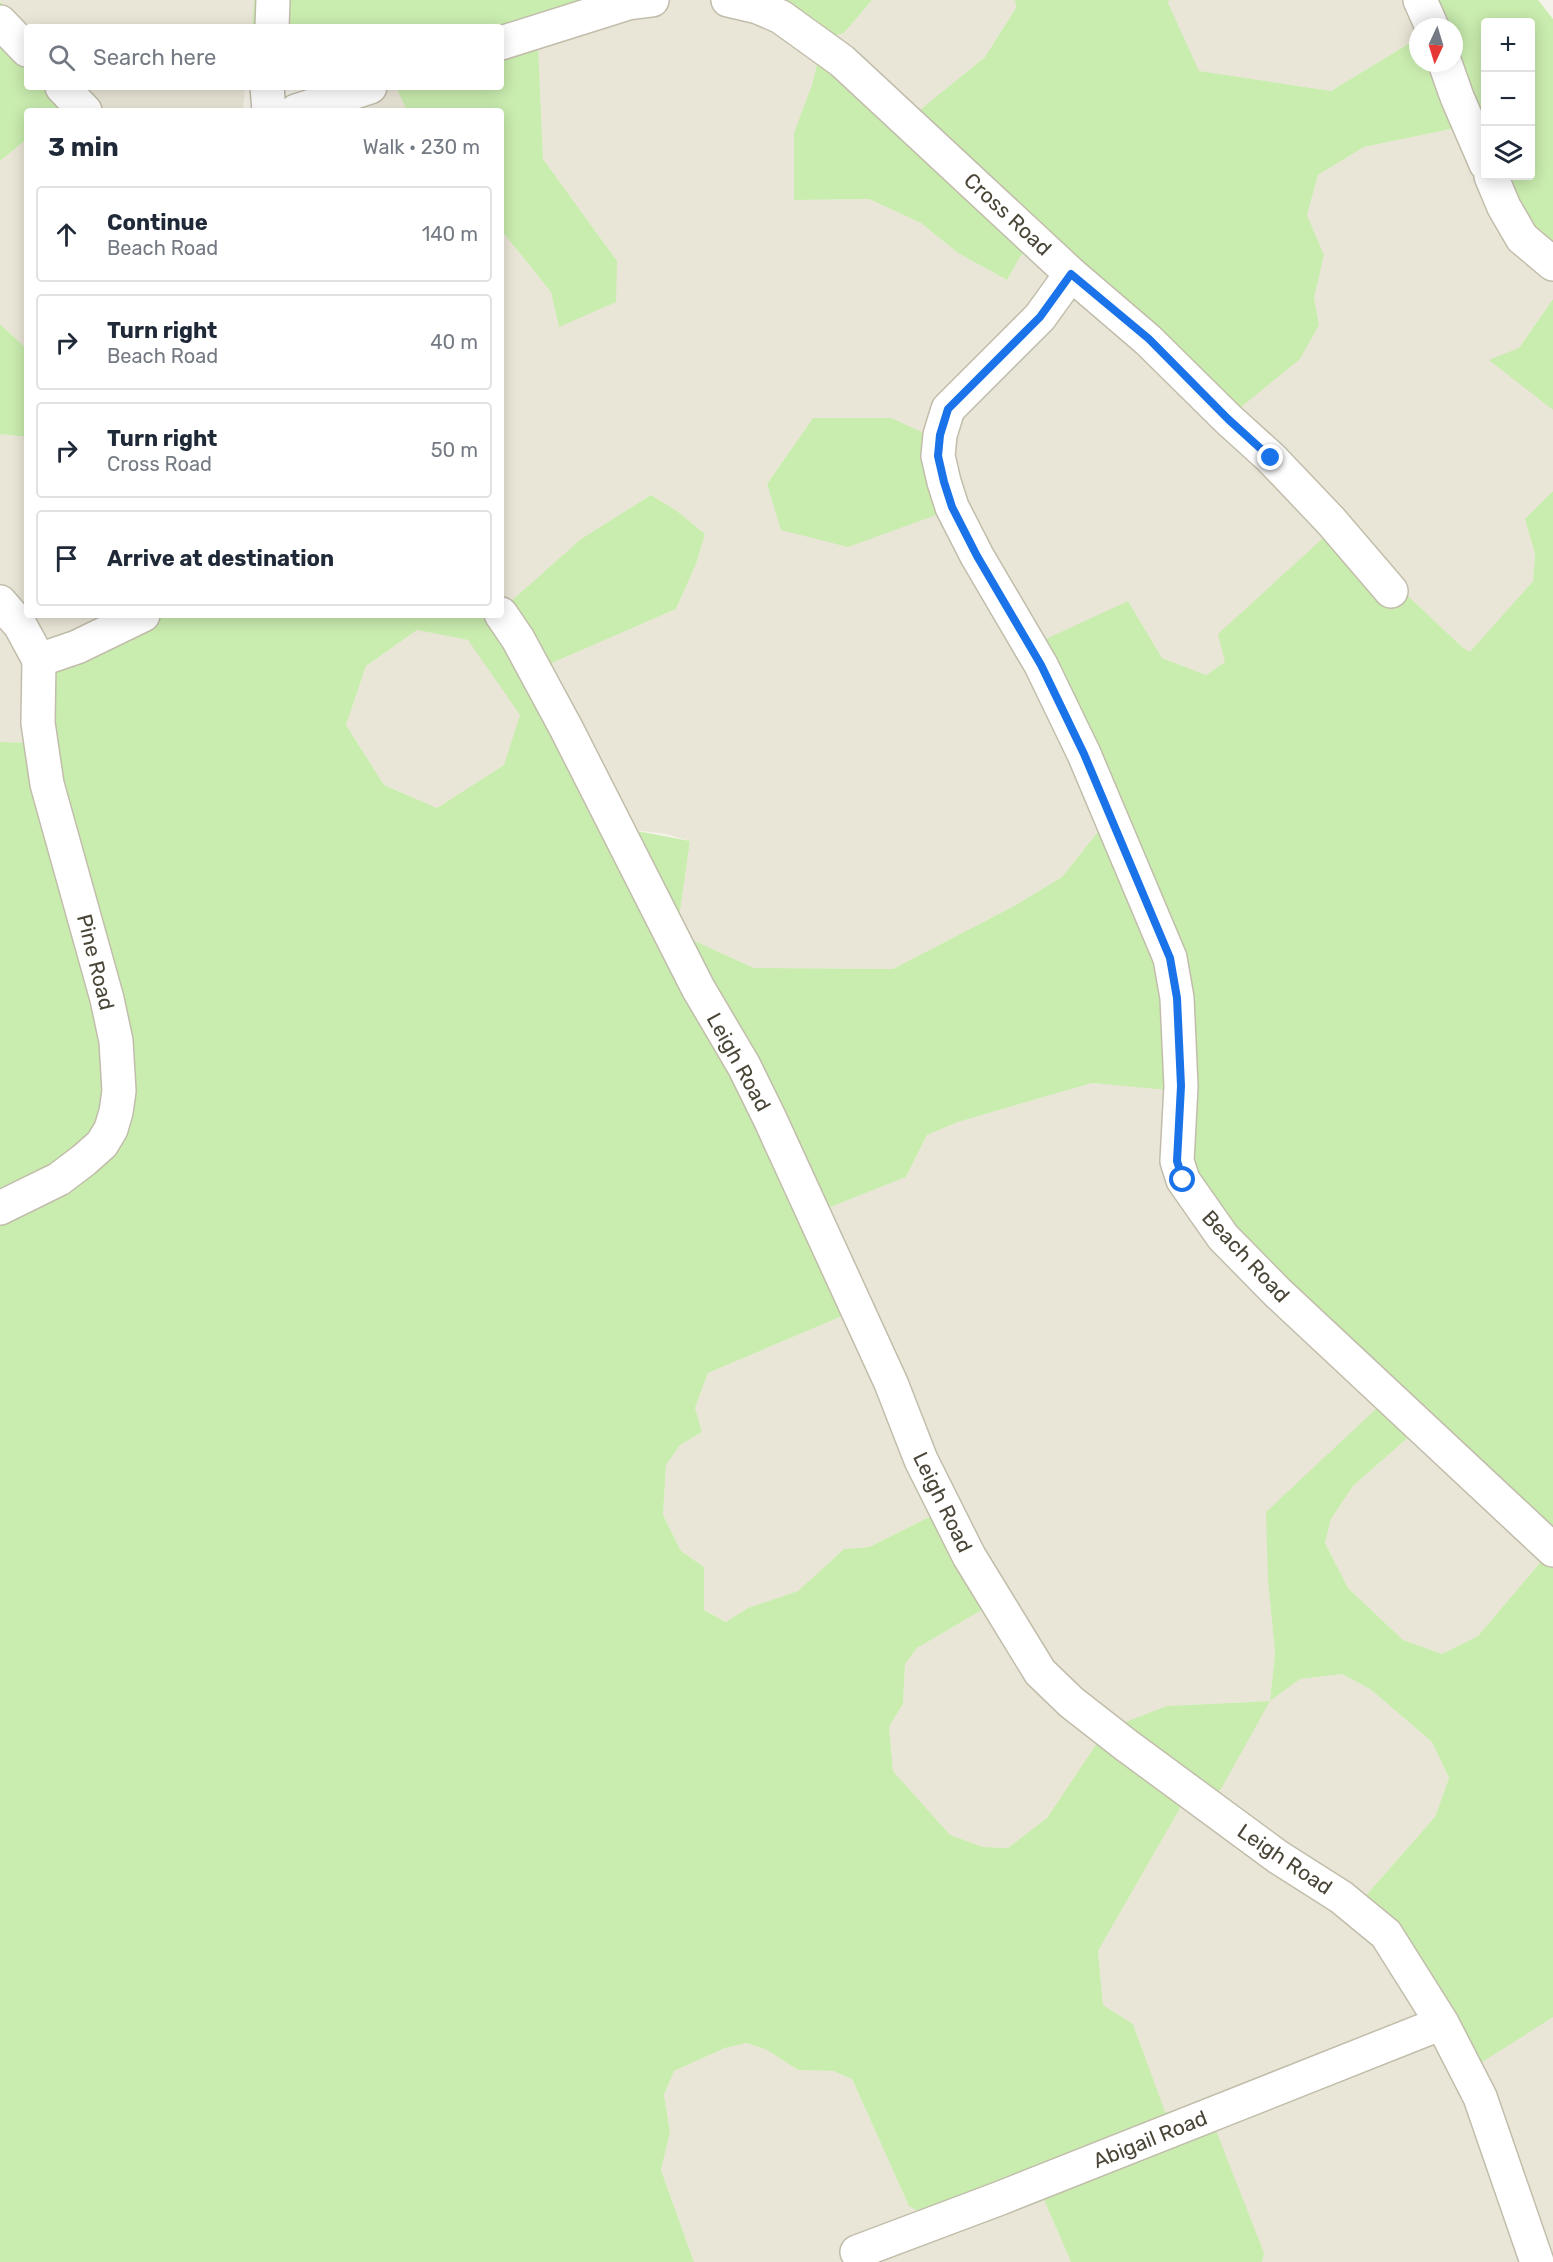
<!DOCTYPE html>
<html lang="en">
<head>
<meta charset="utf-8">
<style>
  :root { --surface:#fff; --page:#f2f2f3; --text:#1f2937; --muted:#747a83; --line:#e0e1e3 }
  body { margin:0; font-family:Rubik,sans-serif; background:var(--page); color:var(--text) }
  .controls { position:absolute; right:18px; top:18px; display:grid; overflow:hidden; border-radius:6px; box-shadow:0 3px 15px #0003 }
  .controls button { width:54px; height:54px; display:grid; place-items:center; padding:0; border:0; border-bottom:2px solid var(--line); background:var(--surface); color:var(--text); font:30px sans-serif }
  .compass { position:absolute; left:1409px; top:18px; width:54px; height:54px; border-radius:50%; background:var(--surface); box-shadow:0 3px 15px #0003; rotate:184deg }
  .stop { position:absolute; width:18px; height:18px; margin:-14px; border:4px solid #1a73e8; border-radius:50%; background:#fff }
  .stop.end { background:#1a73e8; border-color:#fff; box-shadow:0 2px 6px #0008 }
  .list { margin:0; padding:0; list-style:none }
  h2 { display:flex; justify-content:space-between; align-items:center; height:78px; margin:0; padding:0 24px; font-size:26px }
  h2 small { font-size:20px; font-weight:400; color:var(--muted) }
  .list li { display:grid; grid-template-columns:39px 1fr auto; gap:18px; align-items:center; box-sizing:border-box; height:96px; margin:0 12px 12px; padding:0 12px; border:2px solid var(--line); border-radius:6px }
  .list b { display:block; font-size:22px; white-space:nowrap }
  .list p { margin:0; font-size:20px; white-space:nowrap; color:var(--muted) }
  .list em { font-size:20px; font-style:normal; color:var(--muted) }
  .icon { flex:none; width:33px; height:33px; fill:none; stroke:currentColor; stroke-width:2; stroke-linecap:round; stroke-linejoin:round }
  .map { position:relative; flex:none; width:1553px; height:2262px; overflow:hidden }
  .search { position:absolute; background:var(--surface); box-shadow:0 3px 15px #0003; left:24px; top:24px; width:480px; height:66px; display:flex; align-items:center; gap:15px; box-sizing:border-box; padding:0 21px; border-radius:6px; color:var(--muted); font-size:22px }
  .panel { position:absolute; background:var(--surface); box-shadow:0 3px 15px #0003; left:24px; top:108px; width:480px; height:510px; border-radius:6px }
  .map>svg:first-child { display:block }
</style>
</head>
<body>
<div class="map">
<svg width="1553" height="2262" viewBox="0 0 1553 2262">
  <rect width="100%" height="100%" fill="#f5f3e9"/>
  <!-- residential -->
  <path fill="#eae6d7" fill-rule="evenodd" d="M0,0h254l-2,27h-225v6z
    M611,0h121l112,33 28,-33h143l1,8 -31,49 -76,63 -86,-81 -11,46 -18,115 75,-1 52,24 37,30 49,27 13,-23 16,-15 283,83 -5,-27 10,-43 -17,-40 11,-40 46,-28 107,-22 82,126v48l-34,49 34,62v81l-28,28 10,35 -2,27 -63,72 -8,-6 -118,-112 -119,127 -19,13 -44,-17 -34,-57 -20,218 -46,58 -48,29 -121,63 -139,-1 -77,-35 13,-92 -24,-7 -40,-5 -68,-144 -6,-22 124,-54 20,-45 9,-30 -28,-23 -26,-16 -70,44 -73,66 -7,-5v-370l50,62 8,35 58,-66 -74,-102 -6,-140zM813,418l-31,112 -15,-46z
    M1169,0h259l-10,27v11l-87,53 -133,-20 -31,-69z
    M73,87h172l-2,23 107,-23h46l11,24h-347l19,-16z
    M27,139v210l-27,-25v-163z
    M0,434l27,3v178h86l-63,128 -50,-1z
    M417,630l52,10 52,75 -17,50 -67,43 -53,-23 -38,-60 20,-59z
    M1092,1083l87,7 215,297 -126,193 7,73 -5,47 30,-21 42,-5 28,15 62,53 17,36 -14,39 -74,84 190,116h2v245h-291l2,-9 -92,-140h-7l-32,-89 -30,-19 -5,-54 93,-162 79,-88 -103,5 -64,28 -56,84 -39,30 -25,-1 -33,-12 -57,-64 -4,-44 14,-23 2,-40 12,-16 82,-48 -52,-92 -78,39 -25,2 -46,42 -50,17 -21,14 -23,-12v-43l-23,-16 -18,-36 3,-50 14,-20 22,-13 -7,-24 13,-35 158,-67 -38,-98 78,-31 21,-42 31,-13z
    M1420,1427l130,124 -72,85 -36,18 -39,-14 -55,-52 -23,-45 6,-24 22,-33z
    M747,2043l20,7 31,20 35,1 19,8 57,127 9,5 106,-40 8,1 39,90h-377l-33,-92 9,-38 -6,-37 10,-24 51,-23z"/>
  <!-- green -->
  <path fill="#c9ecaf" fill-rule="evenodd" d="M254,0h357l-74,20 6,139 74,102 -1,41 -57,25 -8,-35 -50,-62v-119h-94l-11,-24h105v-60h-249z
    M732,0h140l-28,33 -20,5 85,81 76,-62 31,-49 -1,-8h154l-1,3 31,68 132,20 87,-53v25h36v-36h-24l-2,-27h110l15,19v232l-59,-75h36v-154h-44l-1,136 -15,-33 -106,22 -46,28 -11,40 17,40 -10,43 5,27 -19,34 -71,58 -193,-175 -16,15 -13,23 -49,-27 -37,-30 -52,-24 -75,1v-67l18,-48 11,-46z
    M0,1l27,32v54h46l6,8 -19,16h-33v28l-27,22z
    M1553,299v111l-64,-50 30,-12z
    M0,324l27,25v88l-27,-3z
    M813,418h78l48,22 11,70 -102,37 -67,-17 -14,-46z
    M1553,491v1526l-77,49 -115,-165 74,-84 14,-39 -17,-36 -62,-53 -28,-15 -42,5 -30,22 -49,88 -7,6 -23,-6 -93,162 5,54 30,19 32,88 7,1 34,-8 58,148 -2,9h-191l-39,-90 -8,-1 -106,40 -9,-5 -57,-127 -19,-8 -35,-1 -31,-20 -20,-7 -22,5 -51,23 -10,24 6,37 -9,38 33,92h-694v-1520l50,1 1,-96 62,-32h388l7,-11 73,-65 70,-44 26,16 28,23 -9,30 -20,45 -124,54 6,22 68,144 64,12 -13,92 77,35 139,1 121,-63 48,-29 46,-58 -75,-174 95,-44 34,57 44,17 19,-13 -7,-28 115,-105 11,6 118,112 8,5 63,-71 2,-27 -10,-35zM417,630l51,10 52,75 -16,50 -67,43 -53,-23 -38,-60 20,-59zM1092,1083l87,8 16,95 198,207 -127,119 2,68 7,73 -5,48 -103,5 -57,22 -7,6 -56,84 -39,30 -25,-1 -33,-12 -57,-64 -4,-44 14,-23 2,-40 12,-16 82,-48 -52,-92 -78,39 -25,2 -46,42 -50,17 -22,14 -22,-12v-43l-23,-16 -18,-36 3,-50 14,-20 22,-13 -7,-24 13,-35 158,-67 -38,-98 78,-31 21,-42 31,-13zM1420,1427l130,124 -72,85 -36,18 -39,-14 -55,-52 -23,-45 6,-24 22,-33z"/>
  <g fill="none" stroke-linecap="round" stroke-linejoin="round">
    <defs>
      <path id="minor" d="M728,0l30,7 23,10 61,44 229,213 77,66 80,79 43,39 60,63 60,70
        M1420,0l12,27
        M0,22l27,28
        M272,27l1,-27
        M501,43l127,-40 24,-3
        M1445,63l12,34 29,67
        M62,87l23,24
        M267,87l2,24
        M296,111l74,-24
        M1491,176l13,31 18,31 31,26
        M1071,274l-31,43 -92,92 -8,26 -2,21 6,26 8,25 25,49 64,109 43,89 86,204 7,40 4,88 -4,75 6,19 40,57 54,55 276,258
        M0,602l20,23 19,35 -1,63 9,61 60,215 9,42 3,50 -3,21 -5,17 -9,15 -18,16 -25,19 -59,29
        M501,614l17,25 48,89 132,260 46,78 26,53 121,264 30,77 48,96 71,116 31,30 55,43 152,112 63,40 45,37 56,89 38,74 57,165
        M39,660l38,-13 66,-32
        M857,2252l141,-53 444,-176"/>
    </defs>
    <!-- minor casing -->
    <use href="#minor" stroke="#c2bdab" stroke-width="36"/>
    <!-- minor -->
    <use href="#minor" stroke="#fff" stroke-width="33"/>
  </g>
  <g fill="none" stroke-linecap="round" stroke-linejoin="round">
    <!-- route -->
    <path stroke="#1a73e8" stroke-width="8" d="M1183,1180l-6,-19 4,-75 -4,-88 -7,-40 -86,-204 -43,-89 -64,-109 -25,-49 -8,-25 -6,-26 2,-21 8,-26 92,-92 31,-43 78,65 79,80 43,39"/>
  </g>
  <g text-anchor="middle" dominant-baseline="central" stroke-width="4.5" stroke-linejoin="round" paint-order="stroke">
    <!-- street labels -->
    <g font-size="21" fill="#4a4537" stroke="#fff">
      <text transform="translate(1008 214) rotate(43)">Cross Road</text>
      <text transform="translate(96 962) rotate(76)">Pine Road</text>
      <text transform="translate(739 1062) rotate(61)">Leigh Road</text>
      <text transform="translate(1246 1256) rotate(47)">Beach Road</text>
      <text transform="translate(943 1502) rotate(64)">Leigh Road</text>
      <text transform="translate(1285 1859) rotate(34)">Leigh Road</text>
      <text transform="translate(1150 2139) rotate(-22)">Abigail Road</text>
    </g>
  </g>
</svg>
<div class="controls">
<button>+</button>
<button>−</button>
<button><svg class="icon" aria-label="layers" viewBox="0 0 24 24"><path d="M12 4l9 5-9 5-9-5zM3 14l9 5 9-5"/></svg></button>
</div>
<svg class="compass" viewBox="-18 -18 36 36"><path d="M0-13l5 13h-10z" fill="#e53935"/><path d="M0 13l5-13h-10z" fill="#747a83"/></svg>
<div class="stop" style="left:1183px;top:1180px"></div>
<div class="stop end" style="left:1271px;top:458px"></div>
<div class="search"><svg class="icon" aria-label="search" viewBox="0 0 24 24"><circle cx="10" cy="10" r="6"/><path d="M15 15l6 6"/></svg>Search here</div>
<section class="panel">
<h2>3 min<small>Walk · 230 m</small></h2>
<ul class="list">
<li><svg class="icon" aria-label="ahead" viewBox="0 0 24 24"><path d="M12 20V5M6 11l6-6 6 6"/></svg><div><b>Continue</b><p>Beach Road</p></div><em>140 m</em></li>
<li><svg class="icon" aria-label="right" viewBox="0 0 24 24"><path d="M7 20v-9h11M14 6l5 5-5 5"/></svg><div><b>Turn right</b><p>Beach Road</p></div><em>40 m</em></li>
<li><svg class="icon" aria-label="right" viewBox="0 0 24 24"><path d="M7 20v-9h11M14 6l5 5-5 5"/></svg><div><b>Turn right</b><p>Cross Road</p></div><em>50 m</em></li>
<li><svg class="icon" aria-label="arrive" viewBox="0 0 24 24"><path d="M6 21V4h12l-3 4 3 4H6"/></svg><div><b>Arrive at destination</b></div></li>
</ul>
</section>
</div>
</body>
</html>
